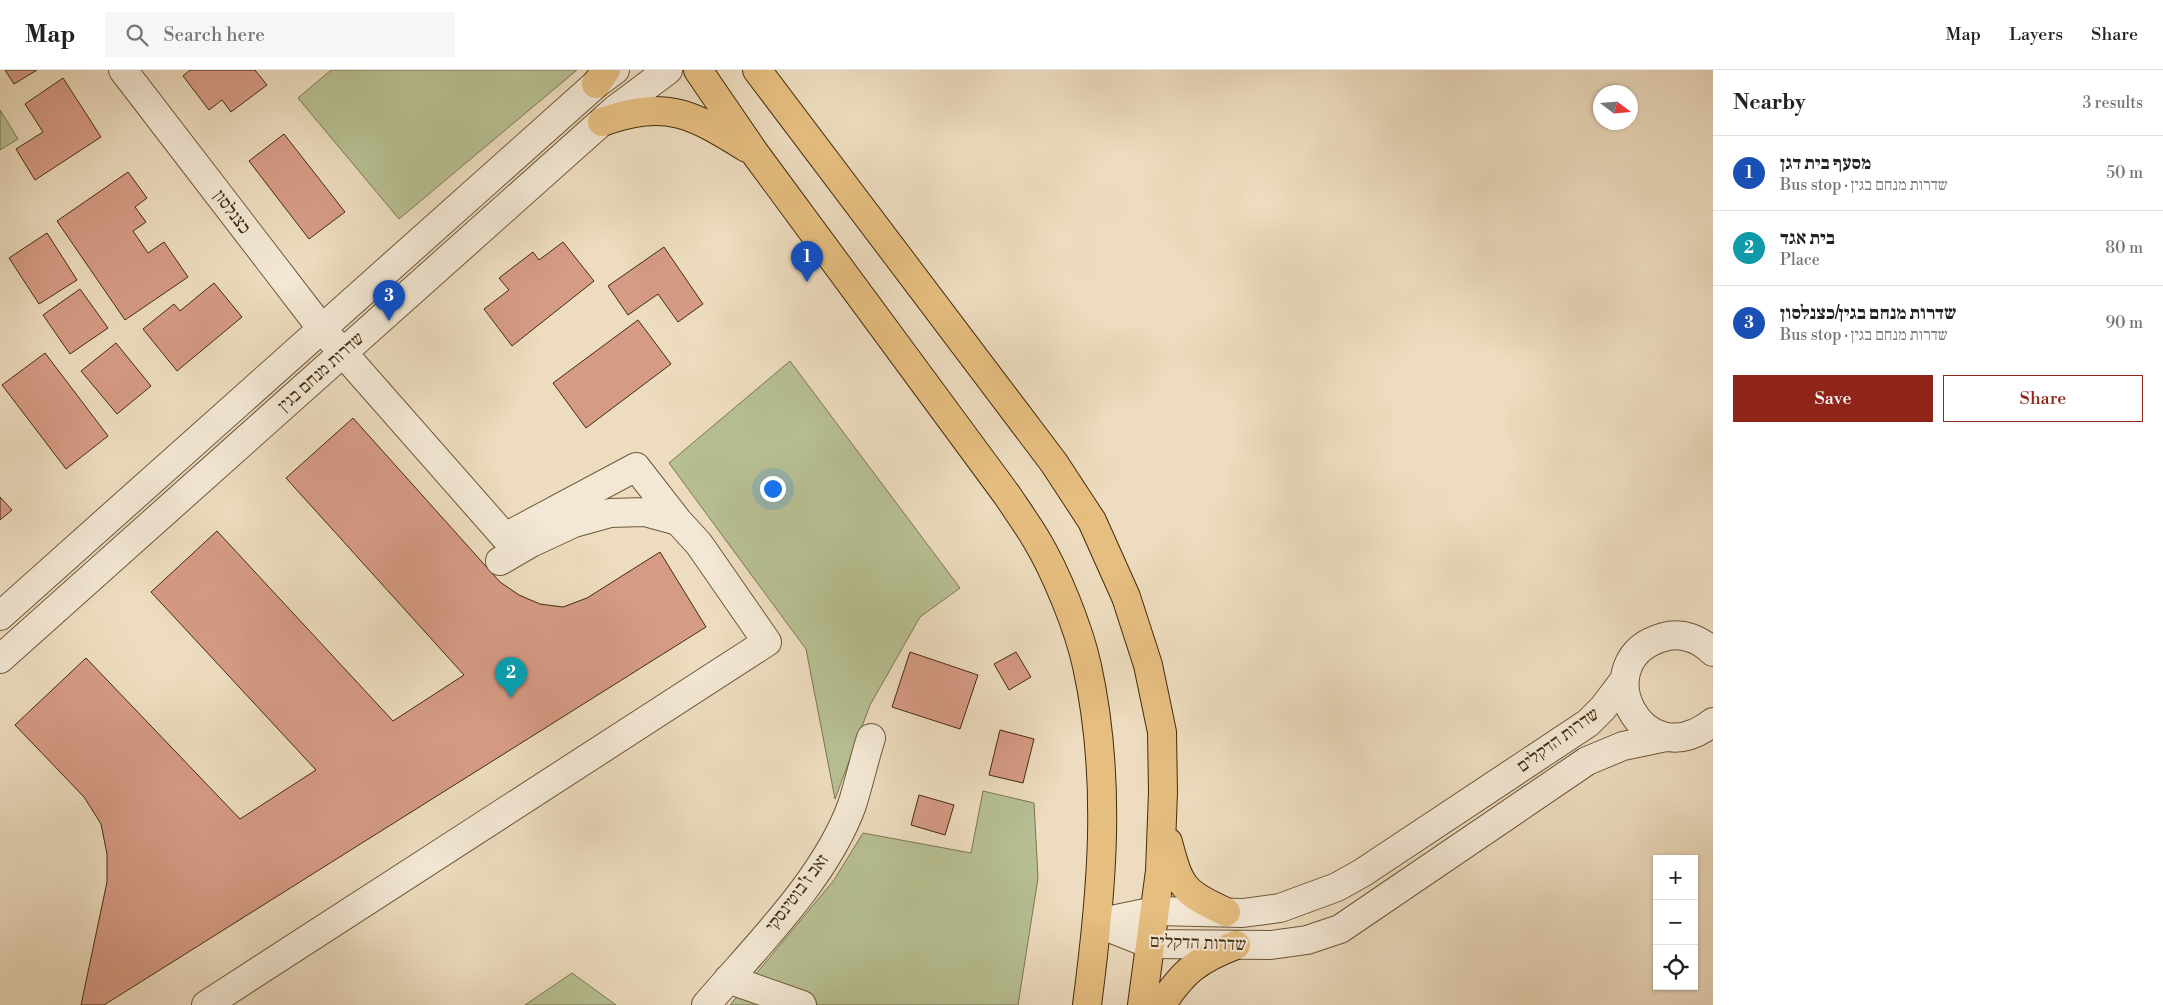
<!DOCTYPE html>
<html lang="en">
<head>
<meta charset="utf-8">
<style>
  :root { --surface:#fff; --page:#f6f6f6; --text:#222; --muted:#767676; --line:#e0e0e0; --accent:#8f2418 }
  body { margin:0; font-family:"Libre Bodoni","Frank Ruhl Libre",serif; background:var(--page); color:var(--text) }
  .controls { position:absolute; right:15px; bottom:15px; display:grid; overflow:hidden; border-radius:0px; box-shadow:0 1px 4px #0004 }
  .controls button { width:45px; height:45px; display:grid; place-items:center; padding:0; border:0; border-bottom:1px solid var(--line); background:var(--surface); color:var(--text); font:25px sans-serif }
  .compass { position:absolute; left:1593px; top:15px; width:45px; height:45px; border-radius:50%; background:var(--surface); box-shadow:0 1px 4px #0004; rotate:106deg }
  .you { position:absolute; left:772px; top:418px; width:18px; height:18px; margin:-12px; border:4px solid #fff; border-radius:50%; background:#1a73e8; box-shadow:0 0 0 8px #1a73e833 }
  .badge { display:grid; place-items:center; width:32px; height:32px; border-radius:50%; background:var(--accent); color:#fff; font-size:16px; font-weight:700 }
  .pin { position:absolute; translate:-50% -41px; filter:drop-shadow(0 1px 2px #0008) }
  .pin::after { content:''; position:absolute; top:26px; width:18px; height:15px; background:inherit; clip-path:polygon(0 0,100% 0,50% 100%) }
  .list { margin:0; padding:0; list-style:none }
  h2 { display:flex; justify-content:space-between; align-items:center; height:65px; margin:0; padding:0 20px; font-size:21px }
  h2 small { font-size:16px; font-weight:400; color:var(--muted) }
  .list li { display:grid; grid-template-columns:32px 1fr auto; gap:15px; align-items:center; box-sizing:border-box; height:75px; padding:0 20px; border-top:1px solid var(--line) }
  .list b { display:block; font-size:19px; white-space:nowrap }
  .list p { margin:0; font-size:16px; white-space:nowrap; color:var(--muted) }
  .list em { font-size:16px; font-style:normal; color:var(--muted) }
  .actions { display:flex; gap:10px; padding:15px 20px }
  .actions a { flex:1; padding:11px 0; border:1px solid var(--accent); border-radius:0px; text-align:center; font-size:18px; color:var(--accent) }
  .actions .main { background:var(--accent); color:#fff }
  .icon { flex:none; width:28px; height:28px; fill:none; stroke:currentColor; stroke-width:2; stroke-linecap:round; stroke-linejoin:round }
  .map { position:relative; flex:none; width:1713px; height:935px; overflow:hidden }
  header { display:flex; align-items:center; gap:30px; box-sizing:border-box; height:70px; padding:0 25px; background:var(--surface); border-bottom:1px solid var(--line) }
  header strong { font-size:24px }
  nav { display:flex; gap:28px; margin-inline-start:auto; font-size:18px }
  .search { width:350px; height:45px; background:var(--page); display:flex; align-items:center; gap:12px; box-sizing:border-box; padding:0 18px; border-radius:0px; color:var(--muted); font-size:19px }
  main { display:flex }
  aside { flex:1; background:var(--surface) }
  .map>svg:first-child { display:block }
</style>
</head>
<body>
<header>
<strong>Map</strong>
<div class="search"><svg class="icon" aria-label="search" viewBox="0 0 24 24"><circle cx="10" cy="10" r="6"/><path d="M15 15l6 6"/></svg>Search here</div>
<nav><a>Map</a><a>Layers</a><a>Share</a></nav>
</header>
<main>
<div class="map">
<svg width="1713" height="935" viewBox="0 0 1713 935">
  <rect width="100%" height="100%" fill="#eddcbf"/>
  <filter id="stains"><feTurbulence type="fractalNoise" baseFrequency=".004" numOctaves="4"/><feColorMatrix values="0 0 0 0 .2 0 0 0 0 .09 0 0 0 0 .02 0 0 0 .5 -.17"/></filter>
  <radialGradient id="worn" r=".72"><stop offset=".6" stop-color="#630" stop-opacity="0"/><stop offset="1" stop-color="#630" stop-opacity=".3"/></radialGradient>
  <!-- green -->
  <path fill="#b7c093" stroke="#7d7650" d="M331,0h246l-178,149 -101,-121z
    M0,40l18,29 -18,11z
    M790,291l170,227 -40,29 -50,88 -35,94 -29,-150 -137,-186z
    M983,721l51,12 4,75 -20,127h-288l104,-125 29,-47 108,20z
    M572,903l44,32h-91z"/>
  <!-- building -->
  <path fill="#d69b85" stroke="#432b0c" d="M5,0h32l-23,14z
    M190,0h65l12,15 -36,27 -9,-12 -13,10 -26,-34z
    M63,8l38,59 -66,43 -19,-31 27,-17 -18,-28z
    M284,64l61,78 -36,27 -60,-78z
    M128,102l19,26 -12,9 11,15 -13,9 15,22 16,-11 24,35 -63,43 -68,-99z
    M47,163l30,47 -38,24 -30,-46z
    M563,172l31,39 -82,65 -28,-37 25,-19 -10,-12 34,-26 6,8z
    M664,177l39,57 -25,18 -20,-28 -30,21 -20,-29z
    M214,213l28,34 -65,54 -34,-42 31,-25 6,7z
    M80,219l28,39 -38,26 -27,-39z
    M638,250l33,44 -85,64 -33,-45z
    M116,273l35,43 -34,28 -36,-43z
    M45,283l63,83 -42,33 -64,-84z
    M353,348l147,164 19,13 21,9 23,3 24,-9 73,-46 46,75 -602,378h-23l26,-123v-28l-6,-30 -17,-27 -69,-72 71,-67 154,161 76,-49 -165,-178 66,-61 176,190 71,-46 -178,-197z
    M0,427l12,13 -12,10z
    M910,582l68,23 -18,54 -68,-22z
    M1016,582l15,25 -22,13 -15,-26z
    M1000,660l34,9 -11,44 -34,-8z
    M919,725l35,10 -9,30 -34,-10z"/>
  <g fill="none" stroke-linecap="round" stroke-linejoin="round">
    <defs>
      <path id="minor" d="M123,0l199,259 183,208 131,-70 42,54
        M0,546l596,-532 19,-14
        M1713,582c-13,-13 -31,-20 -49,-15 -81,22 -23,143 49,85
        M0,589l616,-550 52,-39
        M1097,853l53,21 121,1 36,-5 33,-11 247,-168 36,-15 43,-9
        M1097,853l58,-12 88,2 37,-5 57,-21 25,-14 226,-150 15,-15 22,-29
        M728,909l74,26
        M206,935l561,-363 -68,-98 -21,-23 -33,-9 -35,1 -36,10 -43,20 -31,18
        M706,935c51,-60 119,-126 146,-200 7,-22 12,-45 19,-67"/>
      <path id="major" d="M698,0l56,82 253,343c10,15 20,29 29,44 20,33 43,90 51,127 25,114 15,225 0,339
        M757,0l297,393 38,58 34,76 22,68 14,67 1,60 -3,79 -18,134
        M596,14l10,-14
        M602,52c65,-23 90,-8 145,26
        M1168,772c12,46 15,50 58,70
        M1161,935c23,-34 36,-45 75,-60"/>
    </defs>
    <!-- minor casing -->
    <use href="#minor" stroke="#6e5739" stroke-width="30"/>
    <!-- major casing -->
    <use href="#major" stroke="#432b0c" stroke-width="30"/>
    <!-- minor -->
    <use href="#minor" stroke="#f3e8d5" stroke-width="28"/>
    <!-- major -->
    <use href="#major" stroke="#e6be80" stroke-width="28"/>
  </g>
  <g text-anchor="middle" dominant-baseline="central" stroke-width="4.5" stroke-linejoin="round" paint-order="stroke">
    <!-- street labels -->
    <g font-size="18" fill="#432b0c" stroke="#f3e8d5">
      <text transform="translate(232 142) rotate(53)">כצנלסון</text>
      <text transform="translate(321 302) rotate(-42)">שדרות מנחם בגין</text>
      <text transform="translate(1558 670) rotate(-36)">שדרות הדקלים</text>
      <text transform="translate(797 823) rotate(-53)">זאב ז'בוטינסקי</text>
      <text transform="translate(1198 873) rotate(2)">שדרות הדקלים</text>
    </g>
  </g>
  <rect width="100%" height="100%" filter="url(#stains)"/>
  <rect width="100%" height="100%" fill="url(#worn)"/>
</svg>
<div class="controls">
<button>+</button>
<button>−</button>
<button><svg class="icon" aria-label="locate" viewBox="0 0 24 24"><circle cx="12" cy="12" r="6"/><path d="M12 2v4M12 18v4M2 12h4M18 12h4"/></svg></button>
</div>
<svg class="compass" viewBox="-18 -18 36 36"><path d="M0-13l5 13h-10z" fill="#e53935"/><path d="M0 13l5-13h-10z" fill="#767676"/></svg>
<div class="you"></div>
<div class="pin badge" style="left:807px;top:212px;background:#1a4fb4">1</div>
<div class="pin badge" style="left:511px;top:628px;background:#0f9aa8">2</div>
<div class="pin badge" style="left:389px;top:251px;background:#1a4fb4">3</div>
</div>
<aside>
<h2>Nearby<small>3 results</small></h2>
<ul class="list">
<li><span class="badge" style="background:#1a4fb4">1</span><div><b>מסעף בית דגן</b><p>Bus stop · שדרות מנחם בגין</p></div><em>50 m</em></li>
<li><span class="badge" style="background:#0f9aa8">2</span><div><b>בית אגד</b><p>Place</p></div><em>80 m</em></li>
<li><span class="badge" style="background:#1a4fb4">3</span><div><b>שדרות מנחם בגין/כצנלסון</b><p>Bus stop · שדרות מנחם בגין</p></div><em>90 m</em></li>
</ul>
<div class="actions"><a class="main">Save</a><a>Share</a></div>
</aside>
</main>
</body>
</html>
